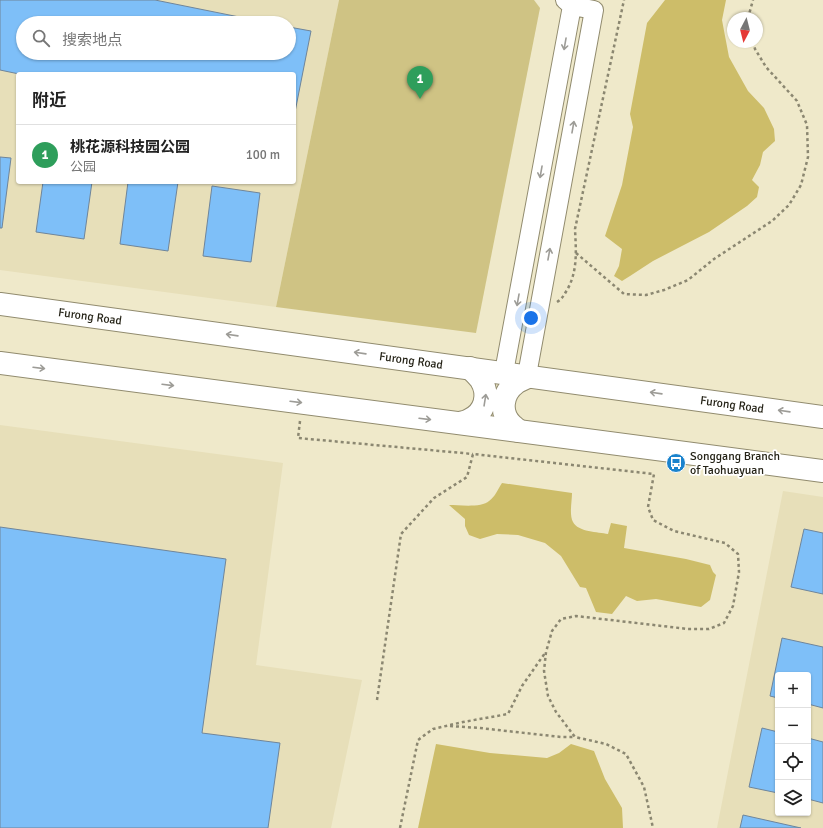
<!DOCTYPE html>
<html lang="zh">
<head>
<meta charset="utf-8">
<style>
  :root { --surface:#fff; --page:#f2f2f2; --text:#222; --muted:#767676; --line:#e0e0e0; --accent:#1a83cd }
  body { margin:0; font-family:Signika,"Noto Sans SC",sans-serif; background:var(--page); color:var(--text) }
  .controls { position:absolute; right:12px; bottom:12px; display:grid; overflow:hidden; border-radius:4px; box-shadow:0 1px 3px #0004 }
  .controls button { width:36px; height:36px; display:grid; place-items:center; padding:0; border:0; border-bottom:1px solid var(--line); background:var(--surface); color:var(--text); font:20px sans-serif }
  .compass { position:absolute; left:727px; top:12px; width:36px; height:36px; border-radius:50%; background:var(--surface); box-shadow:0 1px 3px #0004; rotate:187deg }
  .you { position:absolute; left:531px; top:318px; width:14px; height:14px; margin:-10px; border:3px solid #fff; border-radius:50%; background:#1a73e8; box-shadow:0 0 0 6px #1a73e833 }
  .badge { display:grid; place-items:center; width:26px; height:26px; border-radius:50%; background:var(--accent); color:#fff; font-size:13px; font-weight:700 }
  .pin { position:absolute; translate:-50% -33px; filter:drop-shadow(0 1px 2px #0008) }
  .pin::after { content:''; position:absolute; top:21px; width:14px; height:12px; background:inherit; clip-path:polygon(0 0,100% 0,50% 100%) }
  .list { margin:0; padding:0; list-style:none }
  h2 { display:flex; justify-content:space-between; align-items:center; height:52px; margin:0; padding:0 16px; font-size:17px }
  h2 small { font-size:13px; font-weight:400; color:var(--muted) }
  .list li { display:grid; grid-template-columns:26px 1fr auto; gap:12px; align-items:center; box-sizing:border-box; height:60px; padding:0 16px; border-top:1px solid var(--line) }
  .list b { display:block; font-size:15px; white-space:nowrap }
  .list p { margin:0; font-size:13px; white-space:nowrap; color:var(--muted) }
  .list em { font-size:13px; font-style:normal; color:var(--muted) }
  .icon { flex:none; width:22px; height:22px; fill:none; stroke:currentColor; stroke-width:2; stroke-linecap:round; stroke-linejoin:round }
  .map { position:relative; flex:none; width:823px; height:828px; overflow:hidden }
  .search { position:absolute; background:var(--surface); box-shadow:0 1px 3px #0004; left:16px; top:16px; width:280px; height:44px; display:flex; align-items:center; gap:10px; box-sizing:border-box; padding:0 14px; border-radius:22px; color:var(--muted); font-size:15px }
  .panel { position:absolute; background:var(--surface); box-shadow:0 1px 3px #0004; left:16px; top:72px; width:280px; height:112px; border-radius:4px }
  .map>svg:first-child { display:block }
</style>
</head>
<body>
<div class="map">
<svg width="823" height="828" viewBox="0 0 823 828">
  <rect width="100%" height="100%" fill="#efe9ca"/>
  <!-- built -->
  <path fill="#e7dfb9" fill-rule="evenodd" d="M0,0h339l-63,307 -276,-37zM23,23h266v30h-266zM18,74h276v108h-276z
    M0,425l283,38 -27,202 106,15 -31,148h-331z
    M783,491l40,6v331h-106zM778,675h30v138h-30z"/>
  <!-- green -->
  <path fill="#cfc384" d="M339,0h195l6,8 -64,325 -200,-26z"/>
  <!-- water -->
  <path fill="#cdbd69" d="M665,0h61l-4,20 7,37 19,34 16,17 10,21 1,12 -12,11 -3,13 -8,15 7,7 -2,10 -10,9 -38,26 -56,29 -23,15 -8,5 -8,-5 5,-10 3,-17 -17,-13 17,-51 11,-58 -3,-13 17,-91z
    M502,483l70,10c0,8 -3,22 1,29 5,10 25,10 35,12l3,-11 16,3 -3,22 62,11 24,6 3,7 3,3 -6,25 -9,7 -45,-8 -19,2 -11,-5 -14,18 -16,-2 -10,-24 -6,-1 -19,-31 -16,-13 -27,-8 -21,-1 -17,5 -11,-4 -4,-9v-7l-16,-14c10,0 33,3 40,-4 6,-4 9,-12 13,-18z
    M436,744l54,9 57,5 12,-5 12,-9 23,7 11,28 17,29 1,20h-205z"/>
  <!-- building -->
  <path fill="#7ebff8" stroke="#6f859a" d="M0,0h155l114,23h-246v30h266v-26l22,4 -17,86v-43h-275l-19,-4z
    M0,157l11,1 -9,70h-2z
    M43,182h49l-8,57 -48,-7z
    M128,182h50l-10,69 -48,-7z
    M212,186l48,7 -9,69 -48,-6z
    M0,527l226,32 -24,174 78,10 -12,85h-268z
    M804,529l19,4v61l-32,-7z
    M782,638l41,9v61l-15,-4v-29h-30v23l-8,-2z
    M762,728l16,4v61l-29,-6z
    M808,738l15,4v61l-15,-4z
    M743,815l58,13h-61z"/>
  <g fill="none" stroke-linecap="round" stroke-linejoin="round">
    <defs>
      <path id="minor" d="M504,372l68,-366
        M527,375l67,-365 -22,-4 -7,-6"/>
      <g id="secondary">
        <path id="s1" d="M0,304l823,113"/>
        <path d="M0,363l823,108"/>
        <path d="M460,423c3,-1 6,-1 9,-3 16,-7 21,-25 12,-40 -3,-4 -7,-8 -11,-12"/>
        <path d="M519,431c-2,-2 -5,-4 -7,-6 -13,-12 -10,-32 4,-42 4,-3 10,-5 14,-7"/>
      </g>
    </defs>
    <!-- minor casing -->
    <use href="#minor" stroke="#918b6e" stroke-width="20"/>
    <!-- secondary casing -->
    <use href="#secondary" stroke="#918b6e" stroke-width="24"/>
    <!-- path -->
    <path stroke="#8b8771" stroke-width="2.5" stroke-dasharray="3 3" stroke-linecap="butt" d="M748,18l5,-18
      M576,253l48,41 22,1 18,-5 24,-10 26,-21 58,-38 17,-16 12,-20 7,-28 -1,-32 -10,-24 -31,-34 -11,-18 -2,-7
      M557,302c5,-3 7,-7 10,-12 11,-19 9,-40 8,-61l49,-229
      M300,421l-2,17 175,16
      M377,700l24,-166 33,-36 33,-21 6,-23 181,20 -6,33 5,13 21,11 51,12 13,11 1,18 -6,34 -9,17 -15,6h-21l-112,-13 -15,3 -9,12 -6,21 -2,19 4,25 8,16 19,25 31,7 20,10 18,33 9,41
      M450,726l30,2 81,9h14
      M400,828l18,-88 15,-11 30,-7 45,-8 14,-28 23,-33"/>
    <!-- minor -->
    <use href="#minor" stroke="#fff" stroke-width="18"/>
    <!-- secondary -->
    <use href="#secondary" stroke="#fff" stroke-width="22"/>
  </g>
  <!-- one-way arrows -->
  <defs><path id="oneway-shaft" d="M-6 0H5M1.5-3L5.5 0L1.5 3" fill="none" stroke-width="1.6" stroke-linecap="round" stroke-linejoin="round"/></defs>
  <g stroke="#9d9c97">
    <use href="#oneway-shaft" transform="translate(565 44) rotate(100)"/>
    <use href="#oneway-shaft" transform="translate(573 127) rotate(-80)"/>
    <use href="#oneway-shaft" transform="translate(541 172) rotate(100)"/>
    <use href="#oneway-shaft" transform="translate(549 254) rotate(-80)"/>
    <use href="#oneway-shaft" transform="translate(518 300) rotate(100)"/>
    <use href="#oneway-shaft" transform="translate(232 335) rotate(-172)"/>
    <use href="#oneway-shaft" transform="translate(360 353) rotate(-172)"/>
    <use href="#oneway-shaft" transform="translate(39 368) rotate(7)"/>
    <use href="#oneway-shaft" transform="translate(168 385) rotate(7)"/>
    <use href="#oneway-shaft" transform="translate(656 393) rotate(-172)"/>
    <use href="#oneway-shaft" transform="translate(485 400) rotate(-81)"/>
    <use href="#oneway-shaft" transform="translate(296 402) rotate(7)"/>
    <use href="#oneway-shaft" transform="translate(784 411) rotate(-172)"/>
    <use href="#oneway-shaft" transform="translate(425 419) rotate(7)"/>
  </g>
  <!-- icons -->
  <defs>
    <symbol id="bus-disc" viewBox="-11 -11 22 22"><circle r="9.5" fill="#1a83cd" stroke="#fff"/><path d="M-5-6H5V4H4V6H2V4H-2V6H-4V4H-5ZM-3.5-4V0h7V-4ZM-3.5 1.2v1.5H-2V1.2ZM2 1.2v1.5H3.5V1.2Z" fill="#fff"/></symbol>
  </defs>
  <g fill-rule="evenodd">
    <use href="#bus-disc" x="665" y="452" width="22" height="22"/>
  </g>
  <g text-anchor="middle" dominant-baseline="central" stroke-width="3.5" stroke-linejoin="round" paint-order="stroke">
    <!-- street labels -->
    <g font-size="12" fill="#252317" stroke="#fff">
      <text stroke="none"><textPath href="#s1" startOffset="91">Furong Road</textPath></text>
      <text stroke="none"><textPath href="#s1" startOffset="415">Furong Road</textPath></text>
      <text stroke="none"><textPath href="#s1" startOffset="739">Furong Road</textPath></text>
    </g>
    <!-- poi labels -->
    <g font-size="12" fill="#252317" stroke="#fff" text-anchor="start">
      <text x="690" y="456">Songgang Branch<tspan x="690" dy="14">of Taohuayuan</tspan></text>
    </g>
  </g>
</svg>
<div class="controls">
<button>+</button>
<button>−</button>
<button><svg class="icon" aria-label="locate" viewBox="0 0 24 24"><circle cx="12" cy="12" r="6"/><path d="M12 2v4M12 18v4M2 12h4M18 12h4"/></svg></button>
<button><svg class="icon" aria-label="layers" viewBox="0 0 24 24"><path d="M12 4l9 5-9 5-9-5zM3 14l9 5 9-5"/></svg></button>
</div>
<svg class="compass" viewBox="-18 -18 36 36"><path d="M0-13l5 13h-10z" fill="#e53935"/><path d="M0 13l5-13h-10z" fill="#767676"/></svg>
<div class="you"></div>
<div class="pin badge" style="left:420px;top:99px;background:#2e9e5b">1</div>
<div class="search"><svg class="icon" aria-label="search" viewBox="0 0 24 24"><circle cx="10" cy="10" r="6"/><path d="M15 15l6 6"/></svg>搜索地点</div>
<section class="panel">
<h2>附近<small></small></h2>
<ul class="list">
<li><span class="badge" style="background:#2e9e5b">1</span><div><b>桃花源科技园公园</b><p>公园</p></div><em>100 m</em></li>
</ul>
</section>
</div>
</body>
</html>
